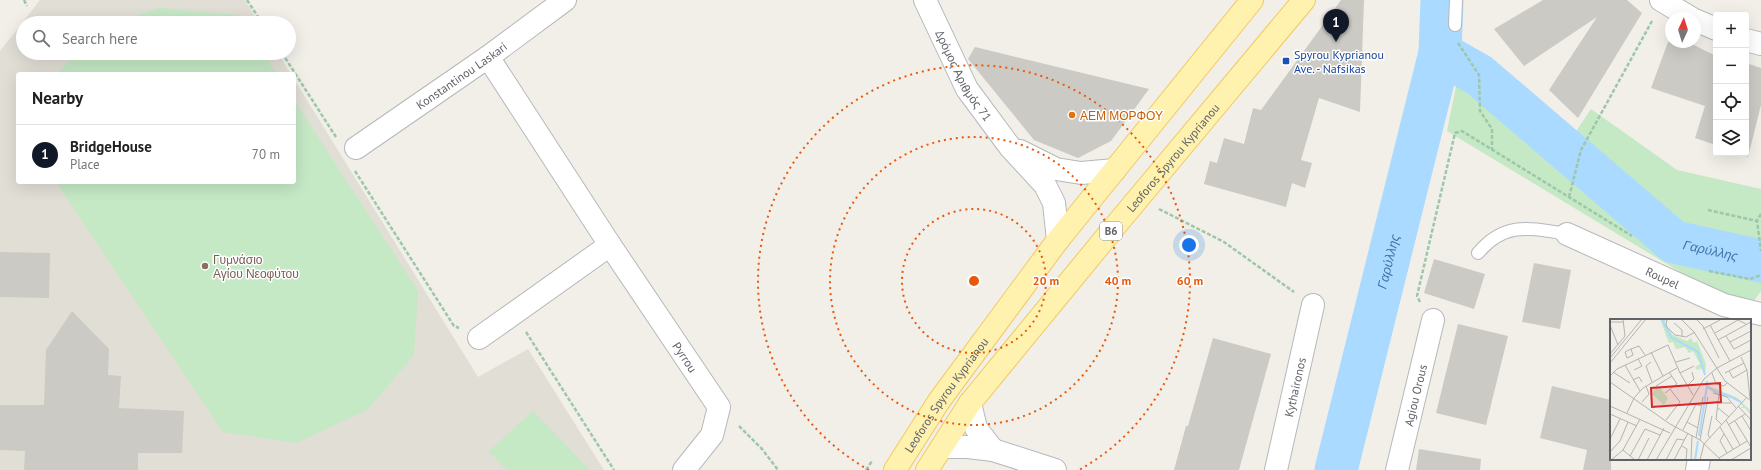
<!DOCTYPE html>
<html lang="en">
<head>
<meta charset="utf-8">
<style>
  :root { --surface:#fff; --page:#f6f6f6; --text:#222; --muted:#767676; --line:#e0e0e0; --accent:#111827 }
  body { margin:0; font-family:"PT Sans",sans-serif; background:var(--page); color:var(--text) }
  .controls { position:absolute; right:12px; top:12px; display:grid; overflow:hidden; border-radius:4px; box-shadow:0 4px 16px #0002 }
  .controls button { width:36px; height:36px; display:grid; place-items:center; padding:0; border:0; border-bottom:1px solid var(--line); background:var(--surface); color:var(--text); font:20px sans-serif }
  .compass { position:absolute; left:1665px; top:12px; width:36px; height:36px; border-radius:50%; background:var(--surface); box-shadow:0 4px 16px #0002; rotate:4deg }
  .you { position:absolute; left:1189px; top:245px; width:14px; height:14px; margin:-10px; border:3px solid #fff; border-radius:50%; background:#1a73e8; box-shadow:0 0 0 6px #1a73e833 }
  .badge { display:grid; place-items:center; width:26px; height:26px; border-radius:50%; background:var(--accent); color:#fff; font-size:13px; font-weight:700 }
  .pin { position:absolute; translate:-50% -33px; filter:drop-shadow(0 1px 2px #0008) }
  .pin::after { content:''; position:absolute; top:21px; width:14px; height:12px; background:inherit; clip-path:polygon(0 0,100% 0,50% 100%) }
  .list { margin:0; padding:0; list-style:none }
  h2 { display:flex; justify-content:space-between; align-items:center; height:52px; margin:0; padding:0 16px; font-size:17px }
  h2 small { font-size:13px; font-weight:400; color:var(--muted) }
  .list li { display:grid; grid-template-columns:26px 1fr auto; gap:12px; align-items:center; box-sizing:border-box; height:60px; padding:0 16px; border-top:1px solid var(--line) }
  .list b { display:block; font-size:15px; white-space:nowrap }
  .list p { margin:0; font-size:13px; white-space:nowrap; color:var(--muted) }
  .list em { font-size:13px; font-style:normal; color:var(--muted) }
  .icon { flex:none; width:22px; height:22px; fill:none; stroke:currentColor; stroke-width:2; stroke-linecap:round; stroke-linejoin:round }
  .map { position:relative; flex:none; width:1761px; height:470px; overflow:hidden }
  .search { position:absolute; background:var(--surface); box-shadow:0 4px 16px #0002; left:16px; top:16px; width:280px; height:44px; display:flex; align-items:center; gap:10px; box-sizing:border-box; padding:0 14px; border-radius:22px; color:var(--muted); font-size:15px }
  .panel { position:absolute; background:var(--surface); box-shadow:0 4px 16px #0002; left:16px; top:72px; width:280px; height:112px; border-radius:4px }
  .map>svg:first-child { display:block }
</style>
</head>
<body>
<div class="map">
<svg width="1761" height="470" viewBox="0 0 1761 470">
  <rect width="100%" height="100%" fill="#f1efe8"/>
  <!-- education -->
  <path fill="#e1ded6" d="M40,0h205l14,23h-236v30h255l13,21h-273v108h276v-103l184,298 50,-28 76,121h-604v-419z"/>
  <!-- green -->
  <path fill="#c5e8c5" d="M159,8l80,7 5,8h-131z
    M1463,52l110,84 18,-27 86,61 84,19v102l-8,11 -27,-6 -31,-15 -248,-150z
    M76,53h187l14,21h-220z
    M294,100l124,191 -4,64 -47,55 -71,33 -73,-11 -167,-250h238z
    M533,411l57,59h-83l-18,-19z"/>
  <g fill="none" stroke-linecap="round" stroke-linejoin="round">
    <!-- river -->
    <g stroke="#aadaff" stroke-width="43">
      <path id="s1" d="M1442,0l-2,53 39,22 195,167 87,19"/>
      <path id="s2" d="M1336,470l104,-417"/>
    </g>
  </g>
  <!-- building -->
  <path fill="#cccac5" d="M1341,0h23l-4,112 -41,-14 -18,62 11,3 -7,25 -13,-5 -6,24 -82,-23 6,-23 7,2 7,-25 20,6 9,-36 8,2z
    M1543,0h84l15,13 -64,105 -29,-28 48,-73 -73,49 -30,-37z
    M1668,42h20l28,14v89l-21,-7 10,-32 -54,-18z
    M975,47l174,42 -38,52 -33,17 -44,-18 -66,-81z
    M1746,63l15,5v37l-13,52 -10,-4h8z
    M0,252l50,1 -1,45 -49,-1z
    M1434,259l51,15 -11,35 -50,-16z
    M1534,263l37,7 -11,59 -38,-7z
    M72,311l37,38 -1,26 13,1 -2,32 65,3 -2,42h-44v17h-114l1,-19 -25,-1v-45h44l2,-55z
    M1458,324l50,12 -22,89 -50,-12z
    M1213,338l58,16 -32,116h-65l12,-44h2z
    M1552,386l59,14v70h-28l4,-20 -47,-12z
    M1419,449l62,10 -1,11h-64z"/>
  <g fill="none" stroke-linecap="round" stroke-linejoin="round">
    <defs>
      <path id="service" d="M1455,25l1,-25
        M1478,253c27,-32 52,-25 89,-19"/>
      <g id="minor">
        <path id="s3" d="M925,0l42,89 43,58 35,38 9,18 4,37"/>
        <path d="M1661,0l30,18"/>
        <path d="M1695,20l21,9"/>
        <path d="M1746,40l15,4"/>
        <path id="s4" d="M488,57l122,188 109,162 -7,28 -28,35"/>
        <path id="s5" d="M356,148l132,-91 77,-57"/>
        <path d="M1020,151l36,18 25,4 34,-3"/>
        <path id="s6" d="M1567,234l157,71 37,9"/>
        <path d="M479,338l131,-93"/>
        <path d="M970,403l6,25 17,22"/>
        <path d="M942,447h26l25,3 62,20"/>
        <path id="s7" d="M1276,470l37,-165"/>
        <path id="s8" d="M1397,470l36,-150"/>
        <path d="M1697,470l2,-11"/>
      </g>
      <g id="primary">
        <path id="s9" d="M895,470l44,-69 119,-161 194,-240"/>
        <path id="s10" d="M927,470l43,-67 151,-184 183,-219"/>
      </g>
    </defs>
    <!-- service casing -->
    <use href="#service" stroke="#b5b8bc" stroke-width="14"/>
    <!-- minor casing -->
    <use href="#minor" stroke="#b5b8bc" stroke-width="24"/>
    <!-- primary casing -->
    <use href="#primary" stroke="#f2c960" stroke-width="24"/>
    <!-- path -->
    <path stroke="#9cc7a9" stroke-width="2.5" stroke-dasharray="4 2" stroke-linecap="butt" d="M24,0l3,6
      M247,0l15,23
      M1458,43l21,32 1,36 12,18v21
      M282,53l54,84
      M355,171l99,155 5,2
      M1569,197l12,-47 71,-129
      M1159,209l65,33 70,50
      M1708,210l49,11
      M1761,214l-4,7 4,30
      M1709,271l41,8 11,-4
      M1420,302l-3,-6 38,-163 7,-2 170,105
      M526,332l88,138
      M739,426l23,23 16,21
      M866,470l6,-9"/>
    <!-- service -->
    <use href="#service" stroke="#fff" stroke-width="12"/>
    <!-- minor -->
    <use href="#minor" stroke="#fff" stroke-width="22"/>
    <!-- primary -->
    <use href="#primary" stroke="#fff2af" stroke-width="22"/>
  </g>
  <!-- distance rings -->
  <g fill="none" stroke="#e8590c" stroke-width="2" stroke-dasharray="2 4">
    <circle cx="974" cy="281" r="72"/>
    <circle cx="974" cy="281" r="144"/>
    <path d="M869 470A216 216 0 1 1 1079 470"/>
  </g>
  <!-- markers -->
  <rect fill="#1a4fb4" stroke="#fff" stroke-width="1.5" x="1282" y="57" width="8" height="8" rx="2"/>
  <circle fill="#e8710a" stroke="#fff" stroke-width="1.5" cx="1072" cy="115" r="4"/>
  <circle fill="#8d6e63" stroke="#fff" stroke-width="1.5" cx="205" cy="266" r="4"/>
  <g text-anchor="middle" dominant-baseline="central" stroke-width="3" stroke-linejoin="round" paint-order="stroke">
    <!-- shield labels -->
    <rect fill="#fff" stroke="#8f9295" stroke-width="1" x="1100" y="222" width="22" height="18" rx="3"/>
    <g font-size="11" font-weight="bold" fill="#5f6368">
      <text x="1111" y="231">B6</text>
    </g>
    <!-- transit labels -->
    <g font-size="12" fill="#164399" stroke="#fff" text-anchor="start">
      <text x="1294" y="54">Spyrou Kyprianou<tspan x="1294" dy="14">Ave. - Nafsikas</tspan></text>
    </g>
    <!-- street labels -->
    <g font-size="12" fill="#5f6368" stroke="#fff">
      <text stroke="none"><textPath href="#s5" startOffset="128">Konstantinou Laskari</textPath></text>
      <text stroke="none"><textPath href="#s3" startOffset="85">Δρόμος Αριθμός 71</textPath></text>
      <text stroke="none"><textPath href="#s10" startOffset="398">Leoforos Spyrou Kyprianou</textPath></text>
      <text stroke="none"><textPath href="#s6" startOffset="105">Roupel</textPath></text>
      <text stroke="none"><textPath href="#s4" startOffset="359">Pyrrou</textPath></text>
      <text stroke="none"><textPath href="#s7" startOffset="85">Kythaironos</textPath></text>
      <text stroke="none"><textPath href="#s9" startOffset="91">Leoforos Spyrou Kyprianou</textPath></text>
      <text stroke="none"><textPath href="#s8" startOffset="77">Agiou Orous</textPath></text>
    </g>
    <!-- food labels -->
    <g font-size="12" fill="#c56008" stroke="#fff" text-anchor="start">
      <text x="1080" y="115">ΑΕΜ ΜΟΡΦΟΥ</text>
    </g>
    <!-- education labels -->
    <g font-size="12" fill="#785e54" stroke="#fff" text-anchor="start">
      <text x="213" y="259">Γυμνάσιο<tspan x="213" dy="14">Αγίου Νεοφύτου</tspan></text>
    </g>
    <!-- water labels -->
    <g font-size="13" font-style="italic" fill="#4174aa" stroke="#fff">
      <text stroke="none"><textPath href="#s1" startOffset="392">Γαρύλλης</textPath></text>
      <text stroke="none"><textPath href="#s2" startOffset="215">Γαρύλλης</textPath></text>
    </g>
  </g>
  <!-- overview -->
  <g transform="translate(1610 319)">
    <rect width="141" height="141" fill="#f1efe8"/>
    <path d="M50,0h6l-1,4 8,12 14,6 4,-3 3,5 3,-2 9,23 -1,11 -2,-7 -6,2 -2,-3 5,-3 -7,-13 -4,2 -4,-6 -9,2 -3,-7 -4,1zM98,67l28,11 15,14v4l-6,-7h-4l2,-2 -7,-7 -17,-4 -11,-6zM50,69l8,10 -4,7 -12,-11 3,-5z" fill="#c5e8c5"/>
    <path fill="none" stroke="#aadaff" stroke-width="2" d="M52,0l9,18 27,15 7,23M97,62v5l10,7 10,2 14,7M89,117l8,-50M85,141l3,-19"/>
    <path fill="none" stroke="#b3b3b1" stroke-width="1" d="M57,0l-1,7 9,9 11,2 9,-5M71,0l13,13 31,49 26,20M86,0l7,7 16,32M0,3h13M64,4l8,7v7M0,6l8,20M100,6l20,36M93,10l17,-9M105,14l23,-13 8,4M116,17l8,13 17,-9M108,21l33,-18M120,23l21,-11M21,30l2,6 -6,3 -2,-6 6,-3 8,-3 6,9M41,33l12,24M0,35l15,-18 -2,-17M131,38l6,13 3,29M0,39l32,-39M41,43l-5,4 6,16M66,43l14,-4M0,44l36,-44M15,46l15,26M24,51l8,-4 -4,-7M119,52l4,7 14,-8M3,53l17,11M70,54l14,-7M102,54l4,11 8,2 3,-3M115,54l19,-10M0,57l7,-7 51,-24 12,28 13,22M23,61l6,-3 3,5M0,63l60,42 30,16 21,20M46,67l16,-10M77,67l7,-7 -2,-7M55,74l12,-9 -8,-12M103,74l14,4 9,11M109,76l-3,24 6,6M32,83l7,-8 -3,-8M79,84l13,3M108,84h13M0,87l60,27M128,87l13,14M108,89l11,9M17,94l7,-15 9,-10 34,-20M0,95l27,12M132,97l9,15M56,101l14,-18 -10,-13M116,101l14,25M125,102l16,26M77,103l11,6M118,106l17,-11M110,108l13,22M73,111l13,-26M114,115l-4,7 7,12M86,119l7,-41M100,119l-2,-3 4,-19M0,120l10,-20M90,121l8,-43M72,127l5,3 -1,11M13,131l12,10M0,133l10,-11 8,-19M20,137l15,-27 15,6M109,139l28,-17M1,141l12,-10 17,-31M28,141l11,-22M37,141l17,-32M46,141l48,-81 13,-11 34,-18M56,141l11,-21 7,1M64,141l14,-27M81,141l1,-25M90,141l4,-16 43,-47M121,141l20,-12"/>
    <path fill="#d62828" fill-opacity="0.15" stroke="#d62828" stroke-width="2" d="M110,64l1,19 -69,5 -1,-19z"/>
    <rect width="141" height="141" fill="none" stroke="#5f6368" stroke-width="2"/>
  </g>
  <circle cx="974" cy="281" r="6" fill="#e8590c" stroke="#fff" stroke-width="2"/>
  <g font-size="12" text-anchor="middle" font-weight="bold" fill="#e8590c" stroke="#fff" stroke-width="3" stroke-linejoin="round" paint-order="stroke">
    <text x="1046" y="285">20 m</text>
    <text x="1118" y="285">40 m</text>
    <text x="1190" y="285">60 m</text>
  </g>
</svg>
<div class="controls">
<button>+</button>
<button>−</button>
<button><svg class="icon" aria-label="locate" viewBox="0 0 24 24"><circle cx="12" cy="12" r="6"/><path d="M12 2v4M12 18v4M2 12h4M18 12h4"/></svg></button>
<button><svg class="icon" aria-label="layers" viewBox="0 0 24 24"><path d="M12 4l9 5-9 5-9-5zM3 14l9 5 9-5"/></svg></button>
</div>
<svg class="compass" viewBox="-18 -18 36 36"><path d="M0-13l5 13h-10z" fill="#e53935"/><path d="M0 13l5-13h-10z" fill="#767676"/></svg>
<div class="you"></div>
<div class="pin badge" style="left:1336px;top:42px">1</div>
<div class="search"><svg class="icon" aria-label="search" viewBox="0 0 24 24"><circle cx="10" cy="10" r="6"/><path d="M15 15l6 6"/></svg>Search here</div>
<section class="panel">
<h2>Nearby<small></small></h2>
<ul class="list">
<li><span class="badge">1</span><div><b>BridgeHouse</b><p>Place</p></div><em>70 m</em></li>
</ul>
</section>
</div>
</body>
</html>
